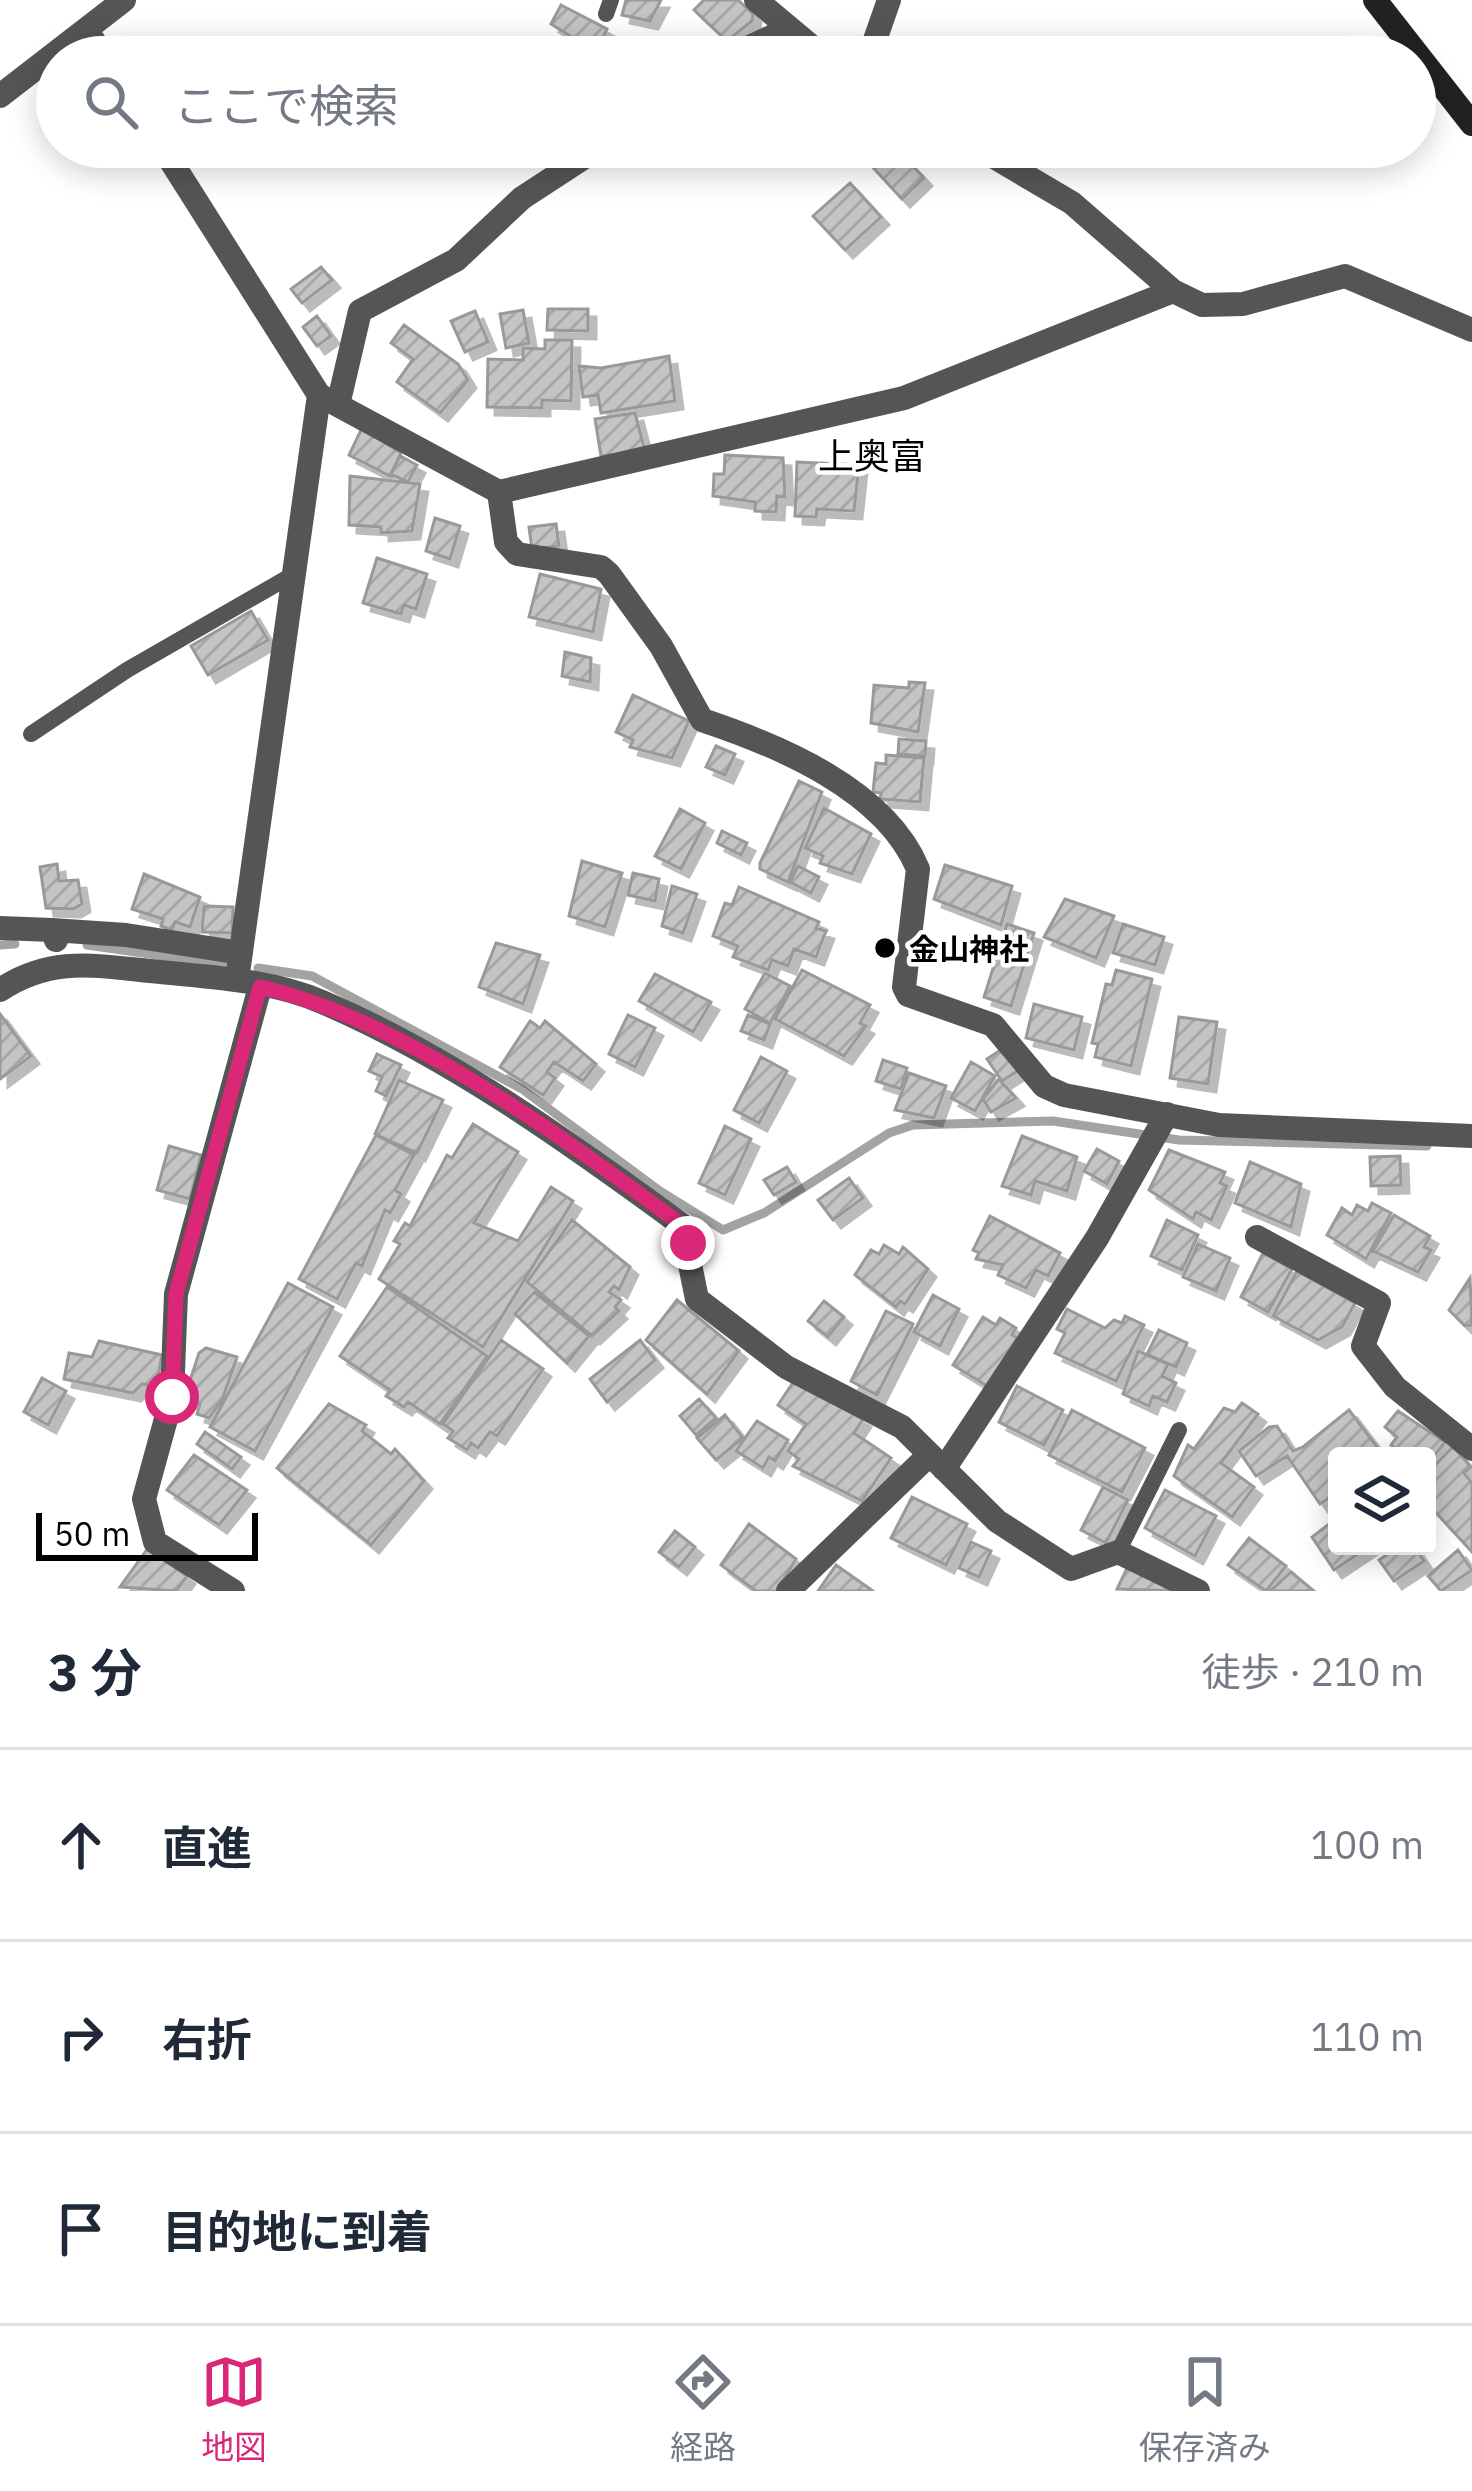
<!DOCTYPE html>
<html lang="ja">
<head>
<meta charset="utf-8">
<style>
  :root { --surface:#fff; --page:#f6f6f7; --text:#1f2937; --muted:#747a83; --line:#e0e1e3; --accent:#db2777 }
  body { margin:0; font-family:"IBM Plex Sans","Noto Sans JP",sans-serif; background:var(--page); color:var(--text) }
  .controls { position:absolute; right:36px; bottom:36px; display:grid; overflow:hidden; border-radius:12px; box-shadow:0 6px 30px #0003 }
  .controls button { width:108px; height:108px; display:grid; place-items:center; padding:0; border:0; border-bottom:3px solid var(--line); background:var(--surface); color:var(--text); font:60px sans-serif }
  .scale { position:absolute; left:36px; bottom:30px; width:222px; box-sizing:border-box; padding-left:12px; border:6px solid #000; border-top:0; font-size:33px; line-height:42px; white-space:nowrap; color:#000; -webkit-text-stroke:9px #fff; paint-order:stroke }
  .stop { position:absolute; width:36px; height:36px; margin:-27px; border:9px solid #db2777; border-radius:50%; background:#fff }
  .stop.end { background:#db2777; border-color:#fff; box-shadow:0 3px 12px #0008 }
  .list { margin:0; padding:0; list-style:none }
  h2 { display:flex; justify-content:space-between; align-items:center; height:156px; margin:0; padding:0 48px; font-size:51px }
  h2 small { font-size:39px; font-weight:400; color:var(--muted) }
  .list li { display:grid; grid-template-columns:78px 1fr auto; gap:36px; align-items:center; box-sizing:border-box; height:192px; padding:0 48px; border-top:3px solid var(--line) }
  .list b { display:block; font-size:45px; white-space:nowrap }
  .list em { font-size:39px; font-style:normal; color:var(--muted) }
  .icon { flex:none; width:66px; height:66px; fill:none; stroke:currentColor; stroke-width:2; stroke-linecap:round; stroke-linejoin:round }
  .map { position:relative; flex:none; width:1472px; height:1591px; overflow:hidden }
  .search { position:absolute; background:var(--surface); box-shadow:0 6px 30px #0003; left:36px; right:36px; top:36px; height:132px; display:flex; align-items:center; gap:30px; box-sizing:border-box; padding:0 42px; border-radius:66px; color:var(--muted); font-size:45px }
  .sheet { height:732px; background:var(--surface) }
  nav { display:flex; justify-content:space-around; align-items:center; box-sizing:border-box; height:168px; border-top:3px solid var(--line); background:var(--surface); font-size:33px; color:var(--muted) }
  nav a { display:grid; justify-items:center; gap:6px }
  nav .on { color:var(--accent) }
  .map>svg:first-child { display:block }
</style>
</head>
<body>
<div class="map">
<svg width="1472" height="1591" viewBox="0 0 1472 1591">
  <defs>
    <pattern id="building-hatch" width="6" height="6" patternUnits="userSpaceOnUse" patternTransform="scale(3)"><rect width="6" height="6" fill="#c4c4c4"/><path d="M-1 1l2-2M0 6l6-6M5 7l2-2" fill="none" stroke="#a7a7a7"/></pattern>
    <filter id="shadow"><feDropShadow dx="8" dy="8" stdDeviation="0" flood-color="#0004"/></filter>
  </defs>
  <rect width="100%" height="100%" fill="#fff"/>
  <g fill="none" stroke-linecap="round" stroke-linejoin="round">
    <!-- stream -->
    <path stroke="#a3a3a3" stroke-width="9" d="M0,945l15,-1
      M87,945l139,20
      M258,968l54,8 210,113 138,102 63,39 41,-17 125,-80 24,-8 140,-4 126,19 248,6"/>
  </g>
  <!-- building -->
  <path fill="url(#building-hatch)" stroke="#999" stroke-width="3" filter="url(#shadow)" d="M626,0h35l-11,21 -28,-6z
    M704,0h34l15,14 -1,7 -25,20 -33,-31z
    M561,5l46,24 -9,19 -7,1 -40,-25z
    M884,147h11l29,31 -22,21 -34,-37z
    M850,183l31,34 -36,33 -32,-34z
    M321,267l11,13 -30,23 -11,-14z
    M548,309h40v22l-41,-1z
    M523,310l6,33 -23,5 -6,-34z
    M475,311l13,31 -23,10 -14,-31z
    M317,316l14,20 -14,10 -14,-19z
    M404,325l54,39 10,16 -28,33 -43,-31 16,-23 -22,-16z
    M545,340h27l-1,61 -29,-1v8l-55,-1 1,-48 35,1v-12l22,1z
    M669,356l6,45 -74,12 -3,-18 -15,2 -4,-31 22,2z
    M635,413l10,38 -44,5 -6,-37z
    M362,428l39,25 -11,23 -41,-21z
    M725,455l58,3 2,39 -8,-1 -1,16 -21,-1v-9l-42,-6 1,-22h10z
    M400,456l17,9 -9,17 -17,-8z
    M797,462l62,3 -5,46 -37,-2 -1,8 -21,-1z
    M350,476l70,8 -8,47 -31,2v-6l-32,-2z
    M435,518l25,8 -10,33 -24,-8z
    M556,524l3,22 -27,3 -3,-22z
    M377,558l50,16 -11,35 -12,-4 -3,9 -38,-11z
    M540,574l61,15 -8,43 -64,-15z
    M251,611l17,29 -60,35 -17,-29z
    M565,652l26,6 -1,24 -28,-6z
    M909,682l16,1 -7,49 -47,-9 3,-38 35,3z
    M633,695l56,26 -17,37 -42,-11 3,-7 -17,-8z
    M899,739l27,2 -1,15 -27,-2z
    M716,746l19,8 -10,21 -19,-8z
    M886,755l38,3 -4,44 -40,-3 1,-6 -8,-1 3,-29 10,1z
    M799,781l23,11 -34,90 -28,-13v-6z
    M824,808l47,26 -19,40 -32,-11 3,-7 -18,-8z
    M680,809l25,14 -24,46 -26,-13z
    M722,831l25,12 -6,12 -24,-12z
    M582,861l40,12 -17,54 -36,-11z
    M57,864l2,17 19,-1 4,24 -9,5 -27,-1 -6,-41z
    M945,865l67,21 -11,39 -67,-26z
    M798,866l21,11 -8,16 -21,-11z
    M633,873l26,6 -4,22 -27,-6z
    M144,874l56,23 -10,30 -15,-5 -3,8 -11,-4 2,-7 -31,-10z
    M672,886l25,8 -14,39 -21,-7z
    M739,887l80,35 -3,6 10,3 -10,26 -22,-8 -6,17 -16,-6 -4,10 -35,-13 5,-11 -25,-10 12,-33 7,2z
    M1065,899l49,17 -18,42 -52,-21z
    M204,906l29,1 -1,26 -30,-1z
    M1007,924l27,9 -23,73 -27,-9z
    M1123,924l41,13 -9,28 -42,-12z
    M496,943l44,12 -17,49 -44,-17z
    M802,970l68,35 -10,18 6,3 -22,30 -69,-37z
    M1116,970l36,9 -21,87 -36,-9 3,-13 -6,-1 14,-59 6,1z
    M765,973l25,13 -20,37 -25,-14z
    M655,974l56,28 -18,30 -54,-31z
    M1034,1004l48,13 -8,33 -48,-12z
    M0,1014l31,42 -31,23z
    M628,1015l27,13 -20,39 -26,-13z
    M748,1015l22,9 -6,16 -23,-9z
    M1179,1017l38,5 -9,62 -38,-6z
    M530,1021l10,7 5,-7 51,43 -13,17 -29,-19 -7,10 8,6 -12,17 -43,-28z
    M1005,1047l14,23 -17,11 -15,-22z
    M377,1054l24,11 -15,31 -10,-5 6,-14 -13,-6z
    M761,1057l26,14 -28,52 -25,-13z
    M883,1060l24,8 -6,21 -25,-8z
    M971,1062l24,14 -20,35 -24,-13z
    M909,1073l37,13 -12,32 -39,-8z
    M999,1079l17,19 -25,14 -8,-13z
    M399,1080l44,20 -26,53 -42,-19z
    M473,1124l45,28 -44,71 44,18 33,-54 22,14 -90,146 -104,-68 21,-35 -6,-3 11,-18 5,3 37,-71 5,3z
    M725,1126l26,13 -26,56 -26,-12z
    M376,1135l38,20 -19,35 6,4 -11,19 -5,-3 -23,56 -6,-3 -19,36 -38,-20z
    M1022,1136l55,21 -10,34 -32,-10 -4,14 -29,-9z
    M169,1146l32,9 -11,44 -33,-9z
    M1097,1149l22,12 -12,23 -23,-13z
    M1169,1150l56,22 -5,11 7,3 -16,34 -15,-8 -3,7 -44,-29z
    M1400,1156l1,29 -30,1 -1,-29z
    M1250,1162l51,22 -10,43 -56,-24z
    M787,1167l9,15 -22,13 -10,-15z
    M849,1178l14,20 -30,22 -15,-20z
    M1372,1203l19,10 -25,46 -39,-24 15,-27 10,7 5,-10 11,6z
    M1394,1215l36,21 -6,11 7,3 -13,22 -45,-21z
    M990,1216l70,37 -12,23 -12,-6 -10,18 -28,-13 5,-10 -27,-6 3,-6 -6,-3z
    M572,1220l58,47 -11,23 -5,-4 -5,6 12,8 -6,7 4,4 -27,25 -65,-54z
    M1167,1220l31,15 -16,35 -31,-14z
    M1198,1244l32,14 -14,33 -33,-14z
    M884,1245l15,9 4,-7 25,22 -23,35 -5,-3 -4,6 -41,-32 16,-25 8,4z
    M1263,1253l29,16 -24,43 -27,-15z
    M1297,1271l58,32 -13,24 -24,13 -45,-24z
    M1470,1278l2,47 -7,1 -16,-16z
    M288,1283l45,24 -78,144 -45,-24z
    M387,1287l100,69 -47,68 -32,-22 -4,5 -18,-11 4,-6 -50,-34z
    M534,1292l55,44 -22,27 -52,-49z
    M933,1295l26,14 -19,37 -26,-14z
    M677,1300l62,51 -32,43 -61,-54z
    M824,1301l20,16 -16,20 -20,-16z
    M1067,1309l38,19 9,-8 8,3 3,-7 19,9 -28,56 -61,-28 10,-20 -8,-4z
    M886,1311l27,13 -36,71 -26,-14z
    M983,1317l13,8 4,-7 16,10 -4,7 5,3 -30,48 -34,-21z
    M1159,1330l28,13 -11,24 -29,-13z
    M501,1340l42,29 -46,67 -7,-4 -12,16 -7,-5 -4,7 -19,-12 5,-7 -10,-7z
    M640,1340l15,20 -48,42 -17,-23z
    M99,1341l63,14 -6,32 -14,-3 -9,9 -69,-14 5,-26 23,4z
    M206,1348l31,9 -15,43 -13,18 -12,-4 3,-10 -16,-5 15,-46z
    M1138,1351l30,13 -6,12 14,7 -9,19 -14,-6 -4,10 -26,-12z
    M42,1378l24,13 -18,34 -24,-13z
    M794,1381l69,38 -9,14 37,25 -29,43 -69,-35 6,-7 -11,-8 18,-27 -28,-19z
    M1017,1386l46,24 -19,35 -45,-23z
    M699,1399l17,19 -20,17 -16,-19z
    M1242,1403l16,11 -37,49 33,24 -22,30 -58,-41 14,-31 6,4 30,-41 11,4z
    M329,1404l37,21 -4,6 29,23 4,-5 29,32 -53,64 -94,-77z
    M1072,1410l73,38 -23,44 -73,-37z
    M1349,1410l35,46h-47v37l-17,11 -33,-48 -31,20 -17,-25 30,-24 8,-1 16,25 10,-4z
    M1398,1411l47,31 -18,23v-9h-23l-13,-11 6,-8 -12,-10z
    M725,1415l18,23 -27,22 -19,-22z
    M757,1421l31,19 -13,21 -6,-4 -6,11 -27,-17z
    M205,1432l36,25 -9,12 -35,-25z
    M1453,1447l18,20 -7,6 8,10v69l-45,-49v-30z
    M194,1455l53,35 -28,35 -52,-35z
    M1103,1487l25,13 -22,43 -25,-13z
    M1165,1490l51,26 -21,40 -50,-28z
    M912,1497l55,27 -21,41 -55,-27z
    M1337,1518v28h33l-36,24 -22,-33z
    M749,1524l47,35 -19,32h-21l-35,-26z
    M675,1531l20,16 -16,20 -20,-15z
    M1249,1538l37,28 -20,25 -38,-26z
    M971,1542l20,9 -12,26 -20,-9z
    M1400,1546h14l10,15 -30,20 -15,-21z
    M148,1548l39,28 -11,15 -56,-4z
    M1458,1550l14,20 -31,21 -13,-15z
    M836,1565l37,26h-55z
    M1128,1566l49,25 -60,-2z
    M1291,1572l23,19h-44z"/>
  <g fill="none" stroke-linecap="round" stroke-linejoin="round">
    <!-- service -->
    <path stroke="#555" stroke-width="16" d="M606,14l5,-14
      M31,734l96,-64 167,-96
      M1118,1552l61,-122"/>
    <!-- minor -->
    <path stroke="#555" stroke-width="24" d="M756,0l68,57
      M88,32l16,25
      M728,57l60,-28
      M869,57l20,-57
      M0,96l124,-96
      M162,147l157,248 180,97 405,-94 269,-107
      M977,147l95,56 101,88 29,14 41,-1 102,-28 127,54
      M338,405l22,-94 96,-51 66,-62 78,-51
      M499,492l7,50 11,12 84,13 8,7 52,72 41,74c75,25 183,69 216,149l-14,118 4,8 85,30 51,61 20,9 155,30 253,11
      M0,928l52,2 4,10
      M52,930l74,5 115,18
      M237,980l82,-585
      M0,990c50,-33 92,-25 150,-19 55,6 120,8 172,31 127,54 248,141 360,223l15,74 89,68 116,60 95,94 74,48 47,-17 80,39
      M1257,1237l122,66 -16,43 32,41 77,62
      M944,1469l153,-231 70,-124
      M233,1591l-78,-49 -11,-43 28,-102 4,-103 84,-307
      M788,1591l139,-134"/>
    <!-- secondary -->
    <path stroke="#222" stroke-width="24" d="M1375,0l97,124"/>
  </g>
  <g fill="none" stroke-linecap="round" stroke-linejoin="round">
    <!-- route -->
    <path stroke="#db2777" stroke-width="15" d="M172,1397l4,-103 84,-307c141,31 305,152 422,238l6,18"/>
  </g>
  <!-- markers -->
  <circle fill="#000" stroke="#fff" stroke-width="4.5" cx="885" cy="948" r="12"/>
  <g text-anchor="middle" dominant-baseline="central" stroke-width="9" stroke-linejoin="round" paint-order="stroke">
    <!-- poi labels -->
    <g font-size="30" font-weight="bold" fill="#000" stroke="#fff" text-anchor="start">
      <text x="909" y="948">金山神社</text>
    </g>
    <!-- quarter labels -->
    <g font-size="36" fill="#000" stroke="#fff">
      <text x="872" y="455">上奥富</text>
    </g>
  </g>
</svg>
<div class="controls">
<button><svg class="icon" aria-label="layers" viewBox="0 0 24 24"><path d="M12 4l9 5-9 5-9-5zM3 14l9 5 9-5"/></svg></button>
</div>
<div class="scale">50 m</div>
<div class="stop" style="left:172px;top:1397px"></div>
<div class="stop end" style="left:688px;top:1243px"></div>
<div class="search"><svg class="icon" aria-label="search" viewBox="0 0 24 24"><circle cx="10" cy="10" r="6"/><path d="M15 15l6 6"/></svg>ここで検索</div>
</div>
<section class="sheet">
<h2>3 分<small>徒歩 · 210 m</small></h2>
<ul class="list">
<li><svg class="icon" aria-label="ahead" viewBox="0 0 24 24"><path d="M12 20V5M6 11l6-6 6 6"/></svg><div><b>直進</b></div><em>100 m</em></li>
<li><svg class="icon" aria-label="right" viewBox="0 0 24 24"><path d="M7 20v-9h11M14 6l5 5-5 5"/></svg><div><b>右折</b></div><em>110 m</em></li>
<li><svg class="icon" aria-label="arrive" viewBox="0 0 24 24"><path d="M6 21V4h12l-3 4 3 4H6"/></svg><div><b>目的地に到着</b></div></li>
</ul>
</section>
<nav>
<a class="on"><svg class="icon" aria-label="map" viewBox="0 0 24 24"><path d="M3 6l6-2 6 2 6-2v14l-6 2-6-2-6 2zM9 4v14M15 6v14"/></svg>地図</a>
<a><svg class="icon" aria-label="directions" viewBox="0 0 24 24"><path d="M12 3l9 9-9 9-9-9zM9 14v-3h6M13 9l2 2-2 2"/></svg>経路</a>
<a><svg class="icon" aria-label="saved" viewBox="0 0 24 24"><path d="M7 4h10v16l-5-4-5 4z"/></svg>保存済み</a>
</nav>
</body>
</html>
